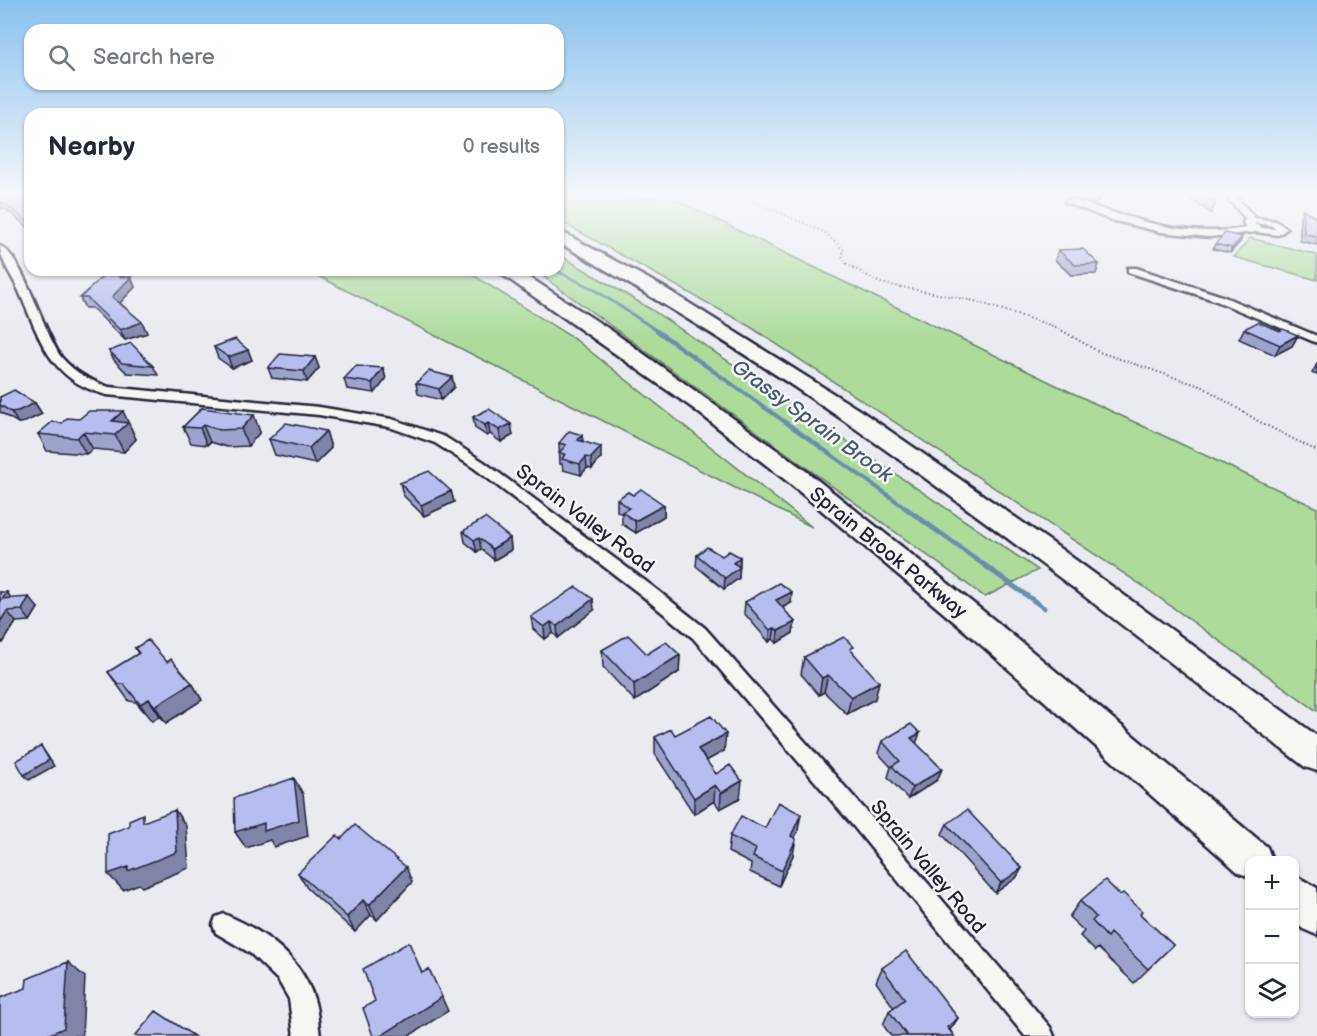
<!DOCTYPE html>
<html lang="en">
<head>
<meta charset="utf-8">
<style>
  :root { --surface:#fff; --page:#f6f6f7; --text:#1f2937; --muted:#747a83; --line:#e0e1e3 }
  body { margin:0; font-family:"Balsamiq Sans",sans-serif; background:var(--page); color:var(--text) }
  .controls { position:absolute; right:18px; bottom:18px; display:grid; overflow:hidden; border-radius:12px; box-shadow:0 2px 4px #0004 }
  .controls button { width:54px; height:54px; display:grid; place-items:center; padding:0; border:0; border-bottom:2px solid var(--line); background:var(--surface); color:var(--text); font:30px sans-serif }
  .list { margin:0; padding:0; list-style:none }
  h2 { display:flex; justify-content:space-between; align-items:center; height:78px; margin:0; padding:0 24px; font-size:26px }
  h2 small { font-size:20px; font-weight:400; color:var(--muted) }
  .icon { flex:none; width:33px; height:33px; fill:none; stroke:currentColor; stroke-width:2; stroke-linecap:round; stroke-linejoin:round }
  .map { position:relative; flex:none; width:1317px; height:1036px; overflow:hidden }
  .search { position:absolute; background:var(--surface); box-shadow:0 2px 4px #0004; left:24px; top:24px; width:540px; height:66px; display:flex; align-items:center; gap:15px; box-sizing:border-box; padding:0 21px; border-radius:18px; color:var(--muted); font-size:22px }
  .panel { position:absolute; background:var(--surface); box-shadow:0 2px 4px #0004; left:24px; top:108px; width:540px; height:168px; border-radius:18px }
  .map>svg:first-child { display:block }
</style>
</head>
<body>
<div class="map">
<svg width="1317" height="1036" viewBox="0 0 1317 1036">
  <rect width="100%" height="100%" fill="#e9ebf1"/>
  <filter id="ink" filterUnits="userSpaceOnUse"><feTurbulence type="fractalNoise" baseFrequency=".0167" numOctaves="2"/><feDisplacementMap in="SourceGraphic" scale="12" xChannelSelector="R" yChannelSelector="G"/><feConvolveMatrix kernelMatrix="1 2 1 2 8 2 1 2 1" color-interpolation-filters="sRGB"/></filter>
  <g filter="url(#ink)">
    <!-- green -->
    <path fill="#acdb9a" stroke="#677e6a" stroke-width="1.5" d="M558,196l114,2 388,189 257,121v203l-177,-127 -391,-258 -191,-106z
      M1250,238l67,17v25l-83,-23z
      M558,254l94,56 386,260 -53,27 -451,-327h24z
      M306,270h159l111,70 236,187z"/>
    <g fill="none" stroke-linecap="round" stroke-linejoin="round">
      <!-- stream-far2 -->
      <path stroke="#698fad" stroke-width="3" d="M554,270l38,18 67,44"/>
      <!-- stream-far1 -->
      <path stroke="#698fad" stroke-width="4" d="M657,331l249,177"/>
      <!-- stream -->
      <path stroke="#698fad" stroke-width="5" d="M904,507l140,101"/>
      <defs>
        <path id="street" d="M1226,196h9l20,22 21,3 11,8 -9,6 -22,-3 -47,5 -48,-5 -50,-12 -46,-18 4,-3c61,18 112,40 177,29l-3,-6 3,-3zM1253,223l17,2 6,4 -13,-1z
          M0,246c23,9 44,89 62,112 13,15 29,23 47,29l210,20 73,12 53,18 39,25 168,124 53,42 163,185 182,214 4,9h-29l-171,-209 -161,-189 -53,-44 -166,-126 -39,-25 -46,-16 -70,-12 -212,-20c-59,-15 -67,-58 -89,-106 -6,-13 -18,-29 -18,-43z
          M1128,268h8l86,28 95,40v7l-103,-43 -86,-28z
          M224,914c39,16 77,43 90,85 4,12 4,25 6,37h-26l-5,-37 -11,-19 -28,-27 -34,-20 -3,-8 3,-8z"/>
        <path id="highway" d="M558,230l107,58 196,123 190,131 266,194v35l-12,-4c-151,-118 -302,-236 -459,-345 -93,-65 -190,-123 -288,-180z
          M496,270h22l94,61 194,140 187,148 274,228 5,13h-22v17l-11,-4 -268,-237 -183,-154 -94,-73z
          M1294,875l23,13v47l-14,-6 -9,-7z"/>
      </defs>
      <!-- street casing -->
      <use href="#street" stroke="#22223b" stroke-width="5"/>
      <!-- highway casing -->
      <use href="#highway" stroke="#22223b" stroke-width="5"/>
      <!-- path -->
      <path stroke="#22223b" stroke-width="2" stroke-dasharray="1 3" stroke-linecap="butt" d="M741,196l83,36 20,18 -2,6 5,8 33,19 95,18 81,26 43,25 104,35 55,34 59,30"/>
      <!-- street -->
      <use href="#street" fill="#f6f6f2" fill-rule="evenodd"/>
      <!-- highway -->
      <use href="#highway" fill="#f6f6f2" fill-rule="evenodd"/>
    </g>
    <!-- wall -->
    <path fill="#9da3cd" stroke="#22223b" stroke-width="1.5" d="M0,196h30v33l-26,-21 -4,1z
      M1078,196h27l-10,8 -18,-6z
      M1188,196h25l2,8 -4,9 -22,-15z
      M1303,209l14,10v26l-17,-4v-24z
      M1242,237l-2,5 -10,11 -17,-4 2,-5z
      M1058,250l41,14 -3,10 -25,1 -16,-15z
      M124,277h7l4,10 -15,16 22,19 5,11 -22,7 -33,-32h-7l-5,-10z
      M1244,329l54,6 -6,11 -17,9 -36,-16z
      M214,347l34,3 4,10 -20,8 -14,-10z
      M109,351l44,15 5,9 -31,-2 -13,-13z
      M315,357l4,11 -12,14 -35,-4 -4,-10z
      M1317,364v11l-5,-2z
      M383,368l3,11 -11,14 -28,-4 -3,-10z
      M452,377l2,10 -13,13 -23,-6 -2,-11z
      M0,397l35,6 7,11 -17,8 -7,1 -18,-11z
      M202,408l58,24 -12,14 -21,1 -17,-5 -3,3 -16,-2 -8,-16z
      M489,409l24,26 -12,7 -11,-8 -3,2 -12,-8 -2,-11z
      M131,428l5,11 -12,13 -31,-3 -7,5 -39,-3 -9,-17 94,-6z
      M326,431l5,17 -16,16 -40,-9 -6,-16z
      M582,435l1,7 18,16 -9,11 -5,-1 -6,7 -18,-5 -1,-6h-2l-1,-21z
      M400,483l51,8 3,11 -30,14 -21,-21z
      M633,495l31,10v11l-28,17 -14,-9v-10l-5,-3v-12z
      M463,531l47,7 1,12 -17,10 -13,-11 -4,3 -12,-10z
      M697,555l43,2 -1,21 -15,11 -28,-23z
      M0,592l11,6 27,10 -8,13 -14,1 -13,21h-3z
      M745,602l46,1 -9,5 13,14 -2,11 -16,10 -4,-4 -4,3 -25,-29z
      M594,610l-36,28 -5,-5 -8,6 -12,-10 -2,-12z
      M135,648l32,14 25,21 10,17 -36,23 -6,-7 -8,5 -16,-19 -7,-1 -21,-29 30,-18z
      M602,650l45,4 33,1 -1,17 -44,29 -32,-34z
      M853,652l22,47 -28,15 -23,-22 -5,3 -18,-21 3,-17z
      M675,735l49,16 -18,10 10,13 24,24 -20,11 -6,-8 -20,13 -39,-60v-17z
      M882,741l34,2 26,26 -5,11 -29,19 -20,-22 3,-10 -13,-14z
      M947,824l75,44 -6,10 -21,15 -53,-59z
      M765,828l33,2 -4,8 -1,17 -14,31 -29,-14 1,-8 -23,-12 2,-16z
      M341,839l71,43 -35,38 -6,-5 -16,17 -48,-44 -9,-15z
      M1080,901l60,13 33,31 -39,38 -36,-35 -3,3 -15,-15 4,-5 -15,-14z
      M882,968l76,50 -8,12 4,6h-63l-8,-11 6,-14 5,-3 -18,-26z"/>
    <!-- shaded-wall -->
    <path fill="#8084a7" stroke="#22223b" stroke-width="1.5" d="M1099,196h6l-10,8 3,-7z
      M0,200l4,8 -4,1z
      M1242,237l-2,5 -10,11 2,-5z
      M123,275l3,7 5,-5 4,10 -19,20 -4,-10 8,-20z
      M142,322l5,11 -22,7 -5,-10z
      M1298,335l-6,11 -17,9 5,-10z
      M248,350l4,10 -20,8 -4,-11z
      M315,357l4,11 -12,14 -3,-11z
      M383,368l3,11 -11,14 -3,-10z
      M452,377l2,10 -13,13 -2,-11z
      M35,403l7,11 -17,8 -7,1 -7,-11z
      M123,411l13,28 -12,13 -9,-17 -3,-14z
      M254,415l6,17 -12,14 -7,-17z
      M488,423l2,11 -3,2 -2,-11z
      M511,424l2,11 -12,7 -2,-12z
      M203,425l7,17 -3,3 -7,-17z
      M326,431l5,17 -16,16 -6,-16z
      M83,432l10,17 -7,5 -9,-16z
      M582,435l1,11 -5,-6z
      M601,447v11l-9,11 -1,-11z
      M586,457l1,11 -6,7 -1,-11z
      M451,491l3,11 -30,14 -3,-11z
      M664,505v11l-28,17 -1,-12z
      M479,538l2,11 -4,3 -3,-12z
      M510,538l1,12 -17,10 -2,-11z
      M740,557l-1,21 -15,11 1,-11 8,-15z
      M7,592l8,12 -13,-5z
      M792,592l-1,11 -17,9 2,-12z
      M29,597l9,11 -8,13 -8,-11z
      M593,599l1,11 -36,28 -1,-12z
      M7,611l9,11 -13,21 -3,-4v-17z
      M551,622l2,11 -8,6 -1,-12z
      M795,622l-2,11 -16,10 1,-12z
      M775,628l-2,11 -4,3 1,-12z
      M680,655l-1,17 -44,29 -1,-17z
      M828,675l-4,17 -5,3 3,-17z
      M879,682l-4,17 -28,15 4,-17z
      M192,683l10,17 -36,23 -11,-17z
      M149,699l11,17 -8,5 -12,-17z
      M920,733l-4,11 -5,-6z
      M726,734l-2,17 -27,15 1,-17z
      M41,746l4,6 9,14 -25,14 -5,-5z
      M942,769l-5,11 -29,19 4,-11z
      M294,778l9,16 5,42 -34,11 -4,-7 -24,8 -11,-16z
      M742,781l-2,17 -20,11 1,-16z
      M715,785l-1,16 -20,13v-16z
      M175,810l11,16 3,42 -47,19 -3,-3 -16,6 -15,-16z
      M801,814l-3,16 -11,22 4,-16z
      M796,839l-3,16 -14,31 3,-15z
      M406,867l6,15 -35,38 -8,-15z
      M1022,868l-6,10 -21,15 6,-10z
      M363,900l8,15 -16,17 -8,-15z
      M68,962l17,15 -3,59h-37z
      M429,969l19,42 -39,25h-28z
      M958,1018l-9,13 -2,-4z"/>
    <!-- building -->
    <path fill="#b7bdee" stroke="#22223b" stroke-width="1.5" d="M0,196h26l4,3v25l-30,-24z
      M1203,196h10l2,8z
      M1303,209l14,10v17l-13,-2z
      M1225,233l17,4 -10,11 -17,-4z
      M1083,249l16,15 -24,1 -17,-15z
      M104,275h19l-3,2h11l-19,20 30,25 -22,8 -33,-32h-7z
      M1258,322l22,9 3,-2 15,6 -18,10 -36,-16z
      M235,339l13,11 -20,7 -14,-10z
      M131,343l22,23 -31,-3 -13,-12z
      M280,354l35,3 -11,14 -36,-3z
      M356,366l27,2 -11,15 -28,-4z
      M429,371l23,6 -13,12 -23,-6z
      M14,390l21,13 -17,8 -7,1 -11,-7v-8z
      M202,408l52,7 -13,14 -21,1 -17,-5 -3,3 -17,-1z
      M489,409l22,15 -12,6 -11,-7 -3,2 -12,-8z
      M89,411h34l-11,10 16,2 -13,12 -32,-3 -6,6 -39,-4 14,-12 10,1 5,-5 12,1z
      M286,423l40,8 -17,17 -40,-9z
      M569,431l13,4 -4,5 23,7 -10,11 -5,-1 -6,7 -18,-5 3,-5 -6,-1 7,-8 -7,-2z
      M429,471l22,20 -30,14 -21,-22z
      M641,489l23,16 -29,16 -13,-9 7,-4 -12,-9 11,-7 5,3z
      M485,518l25,20 -18,11 -13,-11 -5,2 -11,-9z
      M707,547l15,9 7,-5 11,6 -7,6 7,4 -15,11 -28,-23z
      M779,583l13,9 -16,8 19,22 -17,9 -3,-3 -5,2 -25,-28z
      M576,587l17,12 -36,27 -6,-4 -7,5 -13,-10z
      M0,592h7l-5,7 27,-2 -7,13 -15,1 -7,11z
      M628,635l19,19 19,-12 14,13 -46,29 -32,-34z
      M844,637l10,10 -4,2 29,33 -28,15 -23,-22 -6,3 -18,-21z
      M148,640l19,22 4,-3 21,24 -37,23 -6,-7 -9,5 -16,-20h-6l-10,-12 31,-19 -4,-5z
      M711,716l15,18 -28,15 18,25 14,-9 12,16 -21,12 -6,-8 -21,13 -39,-61 16,-8 4,6z
      M911,724l9,9 -9,5 31,31 -30,19 -20,-22 8,-5 -18,-20z
      M41,746l8,14 -25,15 -8,-14z
      M294,778l5,42 -35,11v-8l-29,9 -1,-34z
      M778,802l23,12 -10,22 5,3 -14,32 -29,-14 3,-8 -26,-13 11,-20 24,12z
      M175,810l2,42 -49,19v-4l-20,7v-40l21,-8v-6l14,-6v8z
      M967,810l55,58 -21,15 -54,-59z
      M355,825l51,42 -37,38 -6,-5 -16,17 -49,-44 39,-38 4,4z
      M1105,880l15,15 3,-2 19,18 -2,3 33,31 -25,24 -38,-36 -3,4 -15,-16 4,-4 -16,-16z
      M409,942l13,31 7,-4 13,28 -61,39h-8l-10,-28 12,-7 -12,-32z
      M906,951l52,67 -11,9 7,9h-47l-18,-25 16,-12 -23,-31z
      M68,962l-4,66 -19,8h-23v-1l-3,1h-19v-38l26,-10 1,-9z
      M156,1011l38,25h-59z"/>
  </g>
  <!-- sky -->
  <linearGradient id="sky" x2="0" y2="1"><stop stop-color="#88c2ef"/><stop offset="0.57" stop-color="#f5f6f9"/><stop offset="1" stop-color="#f5f6f9" stop-opacity="0"/></linearGradient>
  <rect width="1317" height="341" fill="url(#sky)"/>
  <g text-anchor="middle" dominant-baseline="central" stroke-width="5" stroke-linejoin="round" paint-order="stroke">
    <!-- street labels -->
    <g font-size="20" fill="#22223b" stroke="#f6f6f2">
      <text transform="translate(585 519) rotate(37)">Sprain Valley Road</text>
      <text transform="translate(888 553) rotate(39)">Sprain Brook Parkway</text>
      <text transform="translate(928 867) rotate(50)">Sprain Valley Road</text>
    </g>
    <!-- water labels -->
    <g font-size="21" font-style="italic" fill="#455874" stroke="#f6f6f2">
      <text transform="translate(812 421) rotate(36)">Grassy Sprain Brook</text>
    </g>
  </g>
</svg>
<div class="controls">
<button>+</button>
<button>−</button>
<button><svg class="icon" aria-label="layers" viewBox="0 0 24 24"><path d="M12 4l9 5-9 5-9-5zM3 14l9 5 9-5"/></svg></button>
</div>
<div class="search"><svg class="icon" aria-label="search" viewBox="0 0 24 24"><circle cx="10" cy="10" r="6"/><path d="M15 15l6 6"/></svg>Search here</div>
<section class="panel">
<h2>Nearby<small>0 results</small></h2>
<ul class="list">
</ul>
</section>
</div>
</body>
</html>
